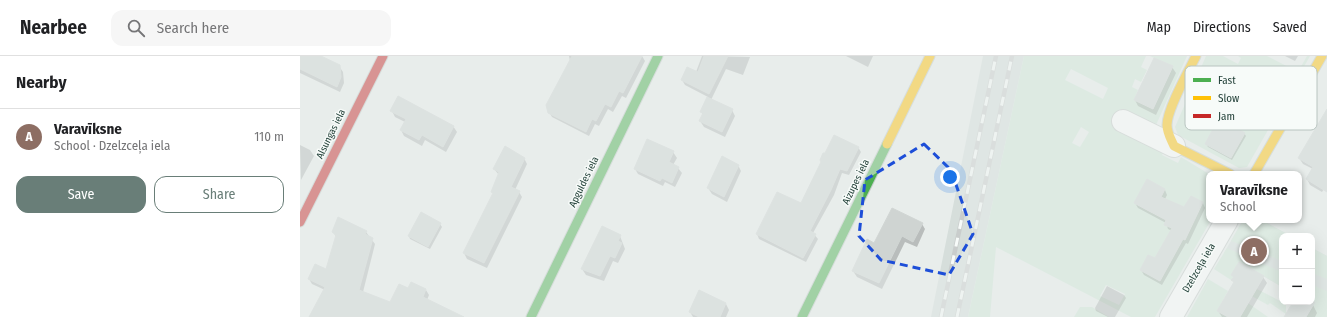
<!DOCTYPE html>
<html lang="en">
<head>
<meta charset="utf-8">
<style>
  :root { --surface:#fff; --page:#f6f6f6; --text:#202124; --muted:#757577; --line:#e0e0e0; --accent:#697e78 }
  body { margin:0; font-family:"Fira Sans Condensed",sans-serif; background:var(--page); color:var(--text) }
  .controls { position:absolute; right:12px; bottom:12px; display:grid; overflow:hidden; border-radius:8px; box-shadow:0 4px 16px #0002 }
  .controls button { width:36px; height:36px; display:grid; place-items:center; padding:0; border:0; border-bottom:1px solid var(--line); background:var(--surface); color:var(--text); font:20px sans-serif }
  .you { position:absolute; left:650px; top:121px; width:14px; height:14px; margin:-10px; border:3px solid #fff; border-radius:50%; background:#1a73e8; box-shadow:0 0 0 6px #1a73e833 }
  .badge { display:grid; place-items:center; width:26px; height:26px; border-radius:50%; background:var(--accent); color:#fff; font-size:13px; font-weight:700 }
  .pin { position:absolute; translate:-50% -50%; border:2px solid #fff; box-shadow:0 1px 4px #0006 }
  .popup { position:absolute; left:906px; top:115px; width:96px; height:52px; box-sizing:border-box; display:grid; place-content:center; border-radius:8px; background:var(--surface); filter:drop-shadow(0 1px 3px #0005); font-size:13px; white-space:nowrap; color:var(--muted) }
  .popup b { font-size:15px; color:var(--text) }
  .popup::after { content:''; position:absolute; left:50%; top:100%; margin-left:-8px; border:8px solid transparent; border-top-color:var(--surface) }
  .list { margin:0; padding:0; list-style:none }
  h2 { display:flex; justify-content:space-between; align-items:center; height:52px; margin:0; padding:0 16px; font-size:17px }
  h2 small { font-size:13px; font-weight:400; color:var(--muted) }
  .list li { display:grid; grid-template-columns:26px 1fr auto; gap:12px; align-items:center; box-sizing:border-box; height:56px; padding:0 16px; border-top:1px solid var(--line) }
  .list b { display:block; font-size:15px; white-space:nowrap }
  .list p { margin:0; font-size:13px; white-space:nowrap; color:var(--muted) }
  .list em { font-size:13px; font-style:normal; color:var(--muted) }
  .actions { display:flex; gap:8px; padding:12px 16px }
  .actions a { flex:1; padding:9px 0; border:1px solid var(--accent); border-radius:12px; text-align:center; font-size:14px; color:var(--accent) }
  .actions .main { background:var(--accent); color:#fff }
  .icon { flex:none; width:22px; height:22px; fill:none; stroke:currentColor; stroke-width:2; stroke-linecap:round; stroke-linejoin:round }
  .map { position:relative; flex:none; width:1027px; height:261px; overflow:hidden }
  header { display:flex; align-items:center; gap:24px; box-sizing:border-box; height:56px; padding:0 20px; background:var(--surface); border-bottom:1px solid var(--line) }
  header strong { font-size:19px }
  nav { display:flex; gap:22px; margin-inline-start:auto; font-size:14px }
  .search { width:280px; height:36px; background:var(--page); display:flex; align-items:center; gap:10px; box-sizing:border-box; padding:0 14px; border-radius:12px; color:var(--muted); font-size:15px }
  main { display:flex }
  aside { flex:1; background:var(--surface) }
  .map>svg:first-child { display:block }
</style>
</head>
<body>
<header>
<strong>Nearbee</strong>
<div class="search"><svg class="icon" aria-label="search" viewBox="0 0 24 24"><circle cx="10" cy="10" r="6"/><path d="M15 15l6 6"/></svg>Search here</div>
<nav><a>Map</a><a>Directions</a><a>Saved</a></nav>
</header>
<main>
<aside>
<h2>Nearby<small></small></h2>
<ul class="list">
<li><span class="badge" style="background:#8d6e63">A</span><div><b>Varavīksne</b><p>School · Dzelzceļa iela</p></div><em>110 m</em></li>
</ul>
<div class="actions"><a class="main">Save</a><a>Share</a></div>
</aside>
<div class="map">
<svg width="1027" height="261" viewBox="0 0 1027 261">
  <rect width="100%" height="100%" fill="#e8edeb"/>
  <!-- built -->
  <path fill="#d6dedb" d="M683,0h41l-56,261h-37z
    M943,164h18l30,16h-9v51l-58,-34z
    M1012,192l15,8v61h-21l7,-12 -4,-3h3z"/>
  <!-- green -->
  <path fill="#d1e6d8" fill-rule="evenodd" d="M724,0h122l-5,11 6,3 -6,12 -6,-3 -3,8 6,3 -4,10 19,9 20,-42 -23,-11h37l-31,69 -33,-15 -6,14 48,25 -3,6 16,8 3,-6 28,17v46h2l-56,97h-24l-135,-70 -6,70h-22zM771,13l37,19 -5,11 -38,-19zM781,71l8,5 -9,15 -8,-4zM847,123l18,10 -13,24 -18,-10zM883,150l7,3 5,9 -10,22 -14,-6 2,-5 -9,-5 7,-16 9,3zM848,199l7,3 4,23 -19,-11zM806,229l19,9 -6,11 -19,-9z
    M906,0h17l15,8 3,-6 -3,-2h29l31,16 9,-16h3l-63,111 -8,1 -61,-33 -3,-8zM895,37l10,5 -8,15 -10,-5zM921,59l12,6 -2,4 14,8 -14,25 -24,-18z
    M943,164h18l30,16h-9v25l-51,-20z
    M927,192l55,24v15l-42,-25 -8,13 2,2 -3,3 -17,-11z
    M1012,192l15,8v23l-15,-6z
    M908,223l20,12 -11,20 11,6h-41z
    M1012,229l15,6v26h-21l7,-12 -4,-3h3z
    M951,230l35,18v10l-16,-11 -2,2 -22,-12z
    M948,247l20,14h-28z
    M780,251h12l17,10h-35z"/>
  <!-- shadow -->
  <path fill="#0003" d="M0,0h19l20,10 4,6 1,11 -4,9 -40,-19z
    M269,0h73l3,5 -19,37 -4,-2 -9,16 -5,-3 -9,17 -4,-2 -6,12 -37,-19 -3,-5 21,-51z
    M402,0l48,1 -7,18 -17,-6 -15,31 21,10 3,6 -10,21 -21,-10 -4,-6 3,-6 -2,-3 7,-15 -23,-12 -3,-5 14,-8z
    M546,0h27l-5,11z
    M985,0h13l-3,5z
    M872,11l4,6 -20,42 -18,-9 -3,-6z
    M92,55l61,15 4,6 -11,20 -21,-12 -3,6 -18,-10 -3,-6 4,-8 -10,-5z
    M1027,59v69l-5,8 -12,-7 -3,-6 6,-10 -10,-5 -4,-6z
    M944,77l2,3 -14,24 -24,-13 -2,-3z
    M348,85l25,11 4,6 -4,7 5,3 4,5 -7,14 -10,-5 -2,4 -25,-12 -3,-5z
    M0,89l10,5 4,6 -13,24z
    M558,91l3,5 -12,23 -7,-2 -8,22 -21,38 5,6 -12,23 -47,-23 -2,-5 44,-29z
    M224,102l3,6 -12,26 4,2 3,5 -35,71 -20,-9 -3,-6 30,-59 -2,-2 7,-17 -5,-6z
    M438,109l3,6 -14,31 -15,-8 -4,-6z
    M848,125l17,9 2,5 -2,4 20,9 6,-11 12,6 2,5 -17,36 -2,-1 -24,42 -18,-10 -3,-5 14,-10 17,-29 -4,-2 -2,-6 -28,-15 -3,-5z
    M140,168l2,3 -12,22 -20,-10 -1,-3z
    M622,168l3,5 -8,18 -12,-5 -23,47 -25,-12 -4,-6 22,-27z
    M33,176h33l9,12 -12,48 27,12 18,-14 4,-7 14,7 3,5 -2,5 28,17h-144l14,-27 -13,-6 -3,-5 18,-8 10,-33z
    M320,180l5,13 -7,14 -5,-2 -9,20 -18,-6 -4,-6z
    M933,219l30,2 4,6 -20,34h-25l-4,-6 16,-28z
    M807,230l17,9 2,3 -11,19h-7l-12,-6 -1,-3z
    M400,236l26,12 3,6 -3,7h-33l-3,-5z
    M995,246h12l6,3 4,8 -2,4h-30z"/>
  <!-- building -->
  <path fill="#cfd4d2" stroke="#d1d6d4" d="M0,0h21l19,9 1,12 -4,10 -37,-18z
    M272,0h70l-19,37 -4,-2 -8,16 -6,-3 -9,17 -4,-2 -6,13 -38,-19 -2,-8z
    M404,0h24l-19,38 -28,-14 6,-13 11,5z
    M854,2l19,8 -20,43 -19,-9z
    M98,40l56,30 -11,21 -21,-12 -3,5 -19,-10 6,-11 -16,-8z
    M407,41l26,12 -11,23 -23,-11 4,-8 -3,-1z
    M1027,53v83l-21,-13 7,-12 -15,-9z
    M919,62l26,15 -14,25 -26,-14z
    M534,79l25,12 -12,24 -7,-2 -9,21 -21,41 6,3 -13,24 -47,-24 21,-42 24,11 20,-41 -1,-2 3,-7h2z
    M347,83l27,12 -5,11 10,5 -7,16 -10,-5 -2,3 -26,-12z
    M205,90l20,12 -14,29 9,4 -36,72 -21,-10 30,-60 -2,-1 8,-20 -6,-3z
    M422,100l17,9 -15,32 -17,-9z
    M847,123l18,10 -4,8 23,10 7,-11 12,6 -18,38 -2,-1 -23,42 -20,-11 8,-15 7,3 17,-30 -8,-3 2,-5 -32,-17z
    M592,152l31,15 -10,19 -11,-6 -23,47 -27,-12 15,-32 7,4z
    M121,156l20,11 -13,24 -20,-11z
    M38,161l29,14 -2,3 8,4 -14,52 31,12 9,-18 9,4 3,-6 15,7 -3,8 41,20h-155l16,-30 -17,-8 7,-15 11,5 10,-34 -4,-3z
    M302,170l19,9 -3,6 4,2 -7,15 -5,-2 -10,20 -19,-7z
    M939,206l25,14 -24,41h-12l-11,-6 17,-29 -3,-2 3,-3 -3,-2z
    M399,234l27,13 -6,14h-21l-10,-5z
    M993,246h22l-9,15h-22z"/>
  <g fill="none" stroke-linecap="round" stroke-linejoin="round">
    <defs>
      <path id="street" d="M823,65l51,25
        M871,261l56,-97"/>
      <path id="fast" d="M231,261l127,-261
        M502,261l85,-173"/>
      <path id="slow" d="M896,0c-8,16 -29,53 -29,69 0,8 4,14 7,21l56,28
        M587,88l43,-88
        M954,118l68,-118"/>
      <path id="jam" d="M0,166l83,-166"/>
    </defs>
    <!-- street casing -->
    <use href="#street" stroke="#c5cac8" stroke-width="24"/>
    <!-- fast casing -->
    <use href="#fast" stroke="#c3cbc8" stroke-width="11"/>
    <!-- slow casing -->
    <use href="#slow" stroke="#c3cbc8" stroke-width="11"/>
    <!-- jam casing -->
    <use href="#jam" stroke="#c3cbc8" stroke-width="11"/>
    <!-- street -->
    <use href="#street" stroke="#fcfcfc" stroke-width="22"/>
    <!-- fast -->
    <use href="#fast" stroke="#4caf50" stroke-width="9"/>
    <!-- slow -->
    <use href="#slow" stroke="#ffc107" stroke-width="9"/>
    <!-- jam -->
    <use href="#jam" stroke="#c62828" stroke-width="9"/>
    <defs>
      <path id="rail" d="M641,261l55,-261
        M657,261l55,-261"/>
    </defs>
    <!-- rail casing -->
    <use href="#rail" stroke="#c9cdcc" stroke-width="4.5"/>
    <!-- rail -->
    <use href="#rail" stroke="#f7fbf9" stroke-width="3" stroke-dasharray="9" stroke-linecap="butt"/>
  </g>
  <!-- marked area -->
  <path d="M0 0H1027V261H0ZM624,88l27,26 22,64 -24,41 -68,-15 -22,-24 6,-56z" fill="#e8edeb" fill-opacity=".55" fill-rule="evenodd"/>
  <path fill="none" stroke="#1d4ed8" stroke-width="3" stroke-dasharray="8 5" stroke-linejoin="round" d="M624,88l27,26 22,64 -24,41 -68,-15 -22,-24 6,-56z"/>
  <g text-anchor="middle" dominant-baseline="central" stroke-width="3" stroke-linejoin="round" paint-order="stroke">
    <!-- street labels -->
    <g font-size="10" fill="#24423a" stroke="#f7fbf9">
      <text transform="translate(31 78) rotate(-64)">Alsungas iela</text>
      <text transform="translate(284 126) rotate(-64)">Apguldes iela</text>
      <text transform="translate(556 126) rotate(-64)">Aizupes iela</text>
      <text transform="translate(899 212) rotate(-60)">Dzelzceļa iela</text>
    </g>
  </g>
  <!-- legend -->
  <rect x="885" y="10" width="132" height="64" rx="6" fill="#f7fbf9" stroke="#b8c4c0" stroke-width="1"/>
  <rect x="893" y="22" width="18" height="4" fill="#4caf50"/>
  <rect x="893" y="40" width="18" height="4" fill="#ffc107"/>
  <rect x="893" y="58" width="18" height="4" fill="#c62828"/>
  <g font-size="11" fill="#24423a">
    <text x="918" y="28">Fast</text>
    <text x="918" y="46">Slow</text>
    <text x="918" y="64">Jam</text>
  </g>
</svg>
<div class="controls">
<button>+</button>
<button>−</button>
</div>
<div class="you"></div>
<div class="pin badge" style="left:954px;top:195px;background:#8d6e63">A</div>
<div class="popup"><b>Varavīksne</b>School</div>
</div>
</main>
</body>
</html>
